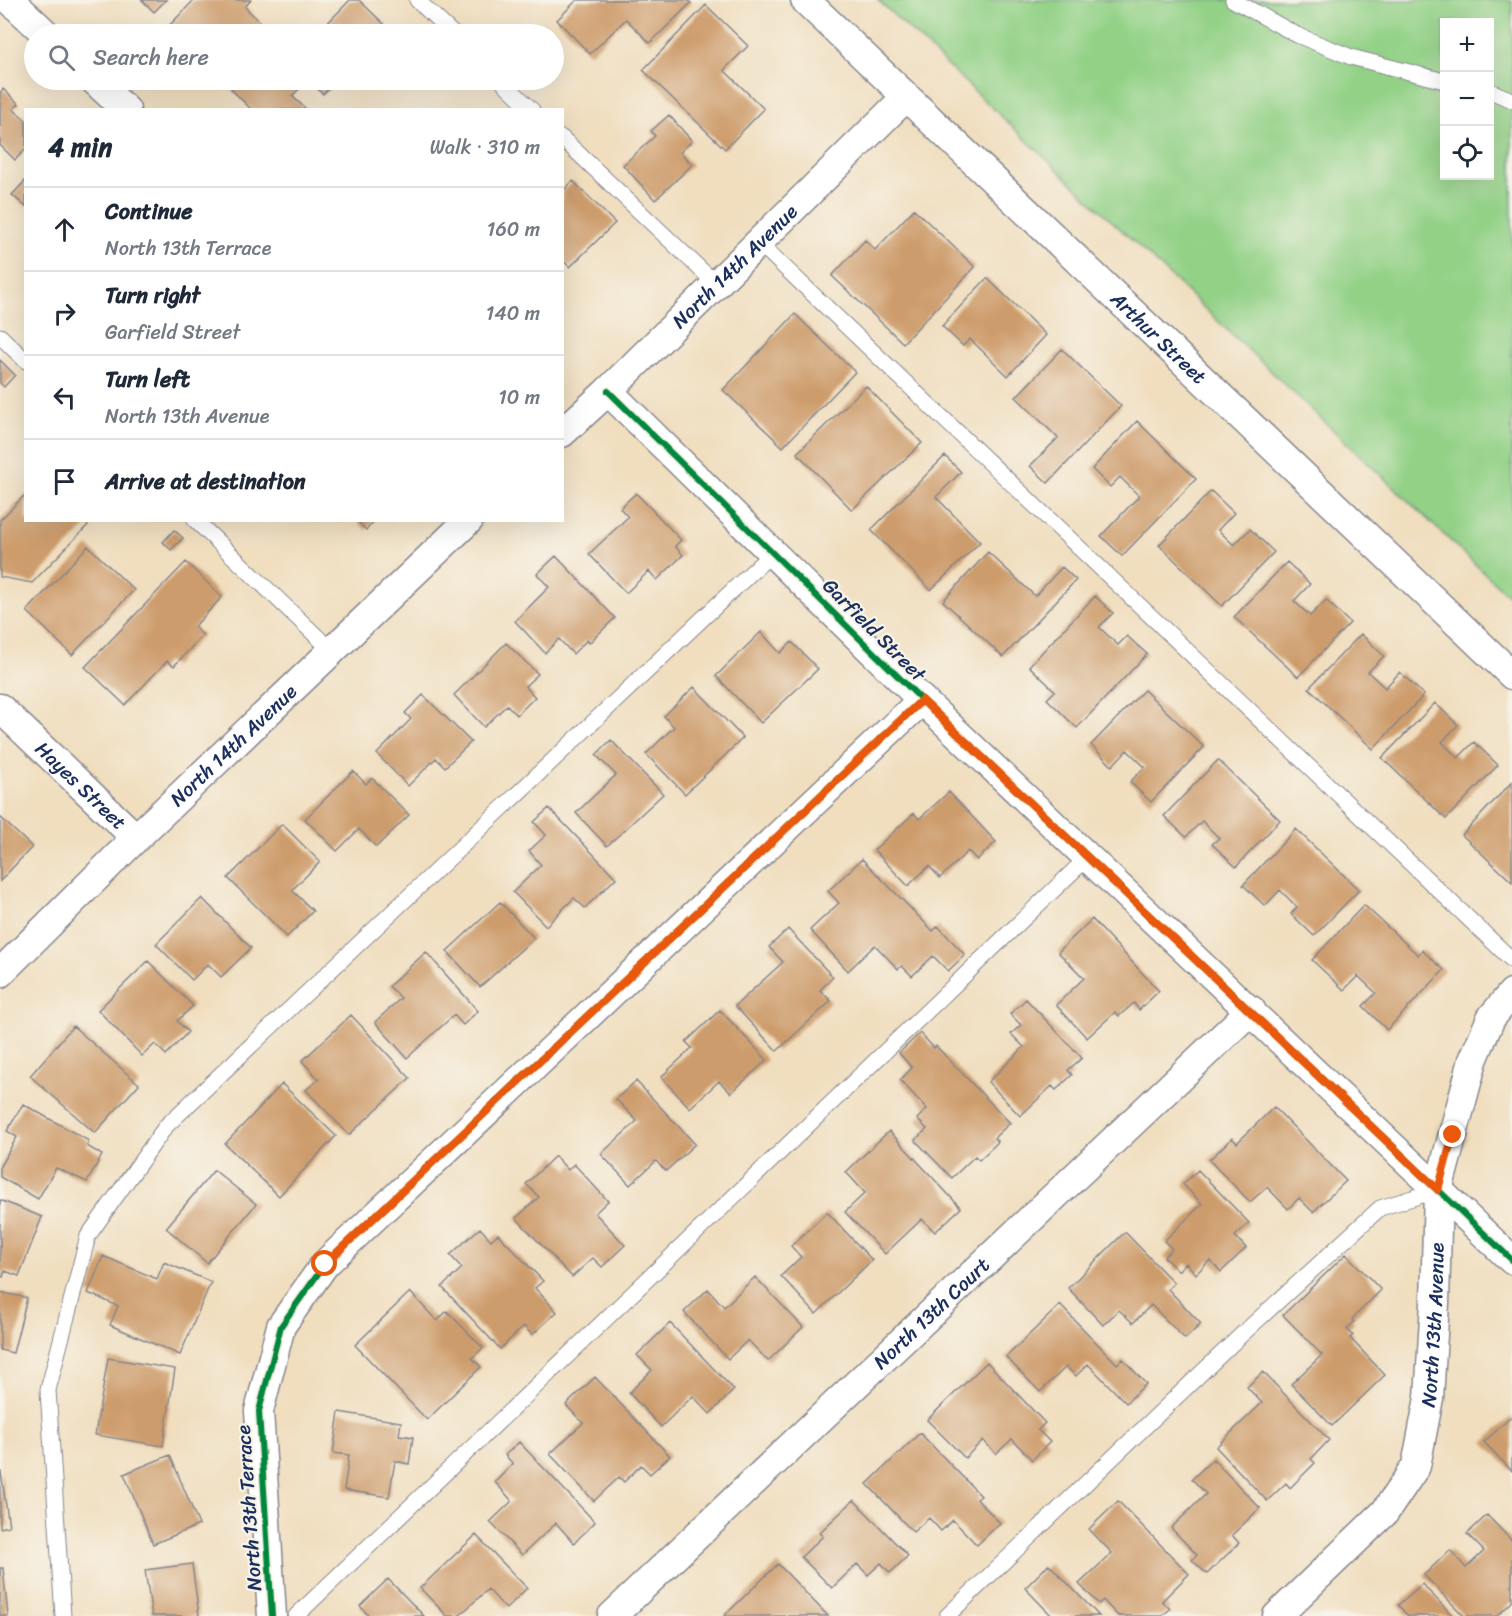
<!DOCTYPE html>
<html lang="en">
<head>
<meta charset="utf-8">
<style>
  :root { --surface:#fff; --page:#f6f6f7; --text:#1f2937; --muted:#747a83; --line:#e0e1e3 }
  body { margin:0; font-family:Sriracha,sans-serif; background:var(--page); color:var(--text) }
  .controls { position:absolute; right:18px; top:18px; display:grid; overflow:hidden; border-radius:0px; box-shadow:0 6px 24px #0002 }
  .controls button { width:54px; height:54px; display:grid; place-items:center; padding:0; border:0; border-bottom:2px solid var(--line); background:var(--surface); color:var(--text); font:30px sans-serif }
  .stop { position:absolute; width:18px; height:18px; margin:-14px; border:4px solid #ea580c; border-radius:50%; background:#fff }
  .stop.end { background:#ea580c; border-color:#fff; box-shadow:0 2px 6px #0008 }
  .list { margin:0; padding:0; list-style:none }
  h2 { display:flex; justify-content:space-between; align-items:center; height:78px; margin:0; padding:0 24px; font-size:26px }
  h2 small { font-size:20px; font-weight:400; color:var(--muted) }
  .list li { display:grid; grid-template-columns:39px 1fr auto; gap:18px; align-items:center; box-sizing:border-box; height:84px; padding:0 24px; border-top:2px solid var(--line) }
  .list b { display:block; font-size:22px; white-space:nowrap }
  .list p { margin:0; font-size:20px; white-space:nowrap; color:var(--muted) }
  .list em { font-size:20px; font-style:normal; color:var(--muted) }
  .icon { flex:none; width:33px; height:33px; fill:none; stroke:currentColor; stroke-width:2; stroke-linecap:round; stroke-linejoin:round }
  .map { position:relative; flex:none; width:1512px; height:1616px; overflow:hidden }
  .search { position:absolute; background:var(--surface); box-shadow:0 6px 24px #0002; left:24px; top:24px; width:540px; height:66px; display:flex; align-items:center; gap:15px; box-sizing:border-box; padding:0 21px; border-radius:33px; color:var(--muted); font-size:22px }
  .panel { position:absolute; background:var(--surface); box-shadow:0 6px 24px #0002; left:24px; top:108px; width:540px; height:414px; border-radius:0px }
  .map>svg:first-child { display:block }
</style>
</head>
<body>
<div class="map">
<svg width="1512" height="1616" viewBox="0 0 1512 1616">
  <rect width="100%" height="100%" fill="#f7f3e8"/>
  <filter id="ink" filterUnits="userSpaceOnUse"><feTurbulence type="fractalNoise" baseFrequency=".0167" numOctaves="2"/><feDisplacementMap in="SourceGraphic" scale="12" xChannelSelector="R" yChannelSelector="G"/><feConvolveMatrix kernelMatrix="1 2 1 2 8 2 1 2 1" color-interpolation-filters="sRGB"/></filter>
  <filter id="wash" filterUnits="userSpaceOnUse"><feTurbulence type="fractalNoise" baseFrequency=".008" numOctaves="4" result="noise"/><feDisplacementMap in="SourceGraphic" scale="24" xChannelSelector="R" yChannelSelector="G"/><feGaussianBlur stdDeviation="1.35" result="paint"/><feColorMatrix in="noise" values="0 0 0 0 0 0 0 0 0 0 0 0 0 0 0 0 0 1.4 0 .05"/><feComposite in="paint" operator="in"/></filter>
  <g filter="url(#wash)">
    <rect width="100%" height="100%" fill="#f0debf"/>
    <!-- green -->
    <path fill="#93d187" stroke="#578072" stroke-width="1.5" fill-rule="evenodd" d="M878,0h634v599zM1444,22h46v154h-46z"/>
    <g id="blocks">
      <!-- building -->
      <path fill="#cd9c6c" d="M142,0h24l-12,12z
        M194,0h57l-6,7 16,16 -11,11h-75l-7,-7z
        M350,0h9l28,27 -8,7h-62z
        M577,0h110l4,3 -41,40 -24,-24 -36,35 -33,-34z
        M706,5l42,41 -24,24 40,39 -39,40 -82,-79z
        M293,23l12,11h-22z
        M240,80h97l-14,14 -15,-14 -16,16 15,14h-55l-21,-21z
        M3,89l16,15 -6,5 13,11v29l-11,11 -15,-15v-52z
        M669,115l23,26 -12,11 12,13 -37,35 -32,-35 32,-29 -4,-5z
        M26,180v27l-14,-12z
        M573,181l42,42 -45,44 -8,-7v-68z
        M914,209l61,58 -72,76 -71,-67 33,-36 10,10z
        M987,278l59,57 -38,41 -38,-37 -7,7 -21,-20z
        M795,314l60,58 -72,75 -60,-57z
        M1062,349l59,57 -73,77 -18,-17 28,-28 -42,-41z
        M0,360l15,15 -11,12 -4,-4z
        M866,386l56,57 -70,67 -55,-57z
        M1137,421l59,58 -74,77 -21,-20 38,-40 -19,-19 -10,10 -18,-18z
        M945,456l16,16 -25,25 44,45 -49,48 -60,-60z
        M1211,491l23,22 -16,17 16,15 16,-16 24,23 -52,54 -63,-61z
        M636,493l45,47 -6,6 8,9 -26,25 -8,-9 -23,22 -37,-39 39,-37 -8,-9z
        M26,494v26h57l5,5 -56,58 -32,-6v-57z
        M356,520h19l-9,10z
        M174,530l9,8 -12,12 -8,-8z
        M88,546l46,44 -62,65 -45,-44z
        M988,552l47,44 27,-29 14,13 -73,77 -60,-56z
        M556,556l59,62 -26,25 -2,-3 -14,14 -14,-15 -14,14 -30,-32 34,-34 -12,-13z
        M186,562l36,35 -28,30 9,8 -29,31 -7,-5 -42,44 -40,-38z
        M1287,562l23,22 -16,17 16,15 16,-16 24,23 -52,54 -64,-60z
        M1095,596l18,17 -14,14 19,18 9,-9 20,18 -70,74 -30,-29 8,-8 -26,-25z
        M761,632l19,21 12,-11 26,27 -57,54 -45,-47z
        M1361,634l23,22 -16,16 17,16 15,-16 24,23 -51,54 -64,-61z
        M506,643l32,31 -13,12 10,11 -18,18 -10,-10 -23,22 -30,-32z
        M694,687l49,51 -58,56 -39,-40 28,-27 -10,-11z
        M1144,690l60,57 -53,55 -21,-20 15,-15 -18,-17 -15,16 -21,-21z
        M423,695l48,47 -26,25 -9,-9 -28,28 -31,-32 34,-35 -6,-6z
        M1435,703l23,22 -16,17 16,16 16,-16 24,23 -52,54 -64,-61z
        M611,740l52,54 -56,52 -31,-33 40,-38 -20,-20z
        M1218,760l62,60 -44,47 -24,-23 7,-6 -17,-17 -16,16 -22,-21z
        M353,771l13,13 6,-6 37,37 -33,32 -17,-18 -22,22 -32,-32z
        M1512,782v100l-50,-47z
        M949,792l47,50 -19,18 -9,-9 -28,27 -11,-12 -21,20 -34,-36 40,-37 5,6z
        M549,808l67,70 -31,30 -11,-10 -28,28 -33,-34 28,-27 -12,-14 17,-16 -12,-13z
        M0,817l32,30 -32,34z
        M282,824l38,38 -28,28 21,21 -26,26 -59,-59z
        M1296,829l63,61 -45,46 -23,-22 6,-7 -17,-17 -15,16 -22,-21z
        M862,859l71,72 5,-5 27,29 -17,16 -15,-15 -21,20 -10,-10 -4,3 -23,-24 -27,26 -38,-41 29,-27 -11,-12z
        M202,898l49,50 -30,29 -13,-13 -16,16 -36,-36z
        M500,902l34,36 -54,49 -33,-36z
        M1364,905l54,50 4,-5 22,20 -57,60 -24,-24 13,-13 -18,-17 -14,14 -32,-30z
        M1092,919l67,72 -20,19 -5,-7 -15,13 -4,-4 -28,26 -31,-33 28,-27 -26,-26z
        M788,929l45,48 -13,13 11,11 -54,50 -42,-45 48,-44 -14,-15z
        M426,952l52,59 -15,14 -9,-10 -47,43 -32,-36 26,-24 -12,-12z
        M148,961l45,45 -16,15 11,11 -22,23 -11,-11 -13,12 -44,-46z
        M1026,999l56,59 -14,12 4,5 -16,15 -4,-4 -32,30 -32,-34 36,-35 -13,-13 10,-9 -11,-11z
        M720,1010l47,50 -36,33 -12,-12 -29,27 -29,-31 31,-29 -6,-6z
        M351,1015l59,63 -61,57 -43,-45 13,-11 -17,-18z
        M73,1026l66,58 -44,49 -65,-57z
        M920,1033l14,15 2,-2 74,77 -16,15 4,4 -19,18 -4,-4 -23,22 -37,-38 12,-11 -10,-10 10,-10 -27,-29 12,-12 -13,-15z
        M636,1081l59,63 -29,27 -10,-10 -26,24 -29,-31 36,-33 -21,-22z
        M282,1084l54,52 -57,60 -54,-52z
        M23,1104l66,37 -2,5 15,9 -15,27 -31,-14 -18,31 -38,-22v-11l17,-29 -10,-6z
        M1274,1107l72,74 -33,31 -14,-14 -11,11 -21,-22 -17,15 -41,-42 23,-22 5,5z
        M889,1131l72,77 -26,24 -13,-13 -37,35 -40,-42 20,-19 -19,-21z
        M555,1156l13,14 6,-6 34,37 -13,12 30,32 -23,22 -9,-9 -21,19 -56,-59 23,-21 -13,-13z
        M214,1170l42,34 -49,59 -41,-35z
        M1198,1170l51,53 -14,13 11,12 -25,24 -11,-12 -14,14 -10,-11 -8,8 -14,-14 8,-8 -8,-8 38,-37 -19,-20z
        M0,1200l42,17 -23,59 -14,-5 -2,6 -3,-1z
        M827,1212l45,48 -56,54 -35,-38 20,-19 -10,-11z
        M480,1228l11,12 7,-6 45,47 -8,7 22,24 -25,23 -8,-9 -24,23 -58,-62 20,-19 -12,-13z
        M1125,1232l49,51 -6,6 33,35 -16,15 -34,-34 -18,18 -14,-13 -16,15 -35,-37z
        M1346,1254l35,36 -29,29 2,3 -7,7 6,6 -3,3 35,37 -53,51 -41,-42 31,-29 -39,-40z
        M103,1256l54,23 7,-17 47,20 -31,73 -70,-30 8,-19 -30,-13z
        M755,1277l48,50 -35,34 -20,-21 -20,19 -44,-47 24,-23 16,18z
        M0,1292l27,6 -14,55 -13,-3z
        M410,1292l27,29 10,-10 36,37 -11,10 9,9 -54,53 -72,-75z
        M1060,1305l57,59 6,-5 23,25 -20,19 -38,-39 -12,12 -10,-9 -26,25 -34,-35z
        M670,1323l64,67 -24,24 -17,-18 -32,31 -32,-34 23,-23 -15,-15z
        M108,1358l67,11 -12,77 -68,-11z
        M987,1362l58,61 -7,7 12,12 -18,18 -20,-21 -16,15 -13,-14 -18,18 -38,-38z
        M1263,1372l66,68 -18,19 4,4 -25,25 -4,-5 -19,18 -51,-54 46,-44 -15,-16z
        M595,1377l75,79 -20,18 -9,-9 -17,17 -5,-5 -25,24 -44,-47 33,-31 -17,-18z
        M339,1412l62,10 -2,13 14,2 -4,27 -14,-3 -6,36 -45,-7 5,-35 -16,-2z
        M1512,1416v55l-28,-29z
        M920,1433l61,63 -4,3 23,24 -23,22 -24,-25 -12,11 -12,-13 -16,14 -46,-48z
        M519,1442l76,80 -21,21 -18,-20 -34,32 -32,-33 22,-21 -17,-19 18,-18 -8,-9z
        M170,1455l29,70 -46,19 -29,-70z
        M1213,1459l47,49 -28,27 7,8 -32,31 -15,-14 5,-5 -26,-27 35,-34 -14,-15z
        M1,1472l8,54 -9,2v-55z
        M854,1500l54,56 -18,17 -9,-10 -13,12 -11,-11 -25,24 -31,-31 22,-21 -4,-3z
        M1118,1501l71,73 -27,27 8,8 -8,7h-44l-15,-16 -4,4 -20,-20 33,-31 -23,-24z
        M1487,1515l25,26v61l-15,14h-33l-40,-41 26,-25 16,18 18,-17 -17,-17z
        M476,1535l51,53 -21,21 -18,-20 -29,27h-12l-27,-28z
        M192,1564l7,52h-47l-7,-46z
        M778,1564l50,52h-104z
        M1049,1564l50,52h-47l-27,-28z
        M0,1568h3l5,48h-8z
        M388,1579l36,37h-55l-9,-10z
        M1422,1584l31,32h-45l-10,-11z"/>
    </g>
  </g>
  <g filter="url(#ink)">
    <use href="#blocks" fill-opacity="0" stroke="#86868e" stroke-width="1.5"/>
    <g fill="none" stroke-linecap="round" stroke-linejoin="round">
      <defs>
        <path id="service" d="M417,0l36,34
          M1233,0l64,35 54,22 93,24
          M501,80l31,30
          M1490,91l22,9
          M562,138l154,146
          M759,243l753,717
          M0,336l26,25
          M195,520l137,131
          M63,1616l-15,-226 40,-154 78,-110 606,-573
          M296,1616l792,-759
          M947,1616l291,-278 142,-130 58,-18"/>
        <g id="minor">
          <path d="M10,0l36,34"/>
          <path id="s1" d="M805,0l707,675"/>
          <path d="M94,80l32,30"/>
          <path d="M608,391l314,309 590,560"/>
          <path id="s2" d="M562,433l46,-42 298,-294"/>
          <path id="s3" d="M0,708l136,130"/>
          <path id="s4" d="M0,973l136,-135 333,-318"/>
          <path d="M272,1616l-13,-205 22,-85 44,-62 597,-564"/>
          <path id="s5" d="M612,1616l639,-606"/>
          <path id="s6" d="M1277,1616l108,-104 31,-46 13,-68 6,-95 3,-113 35,-130 18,-42 21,-25"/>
        </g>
      </defs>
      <!-- service casing -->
      <use href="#service" stroke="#86868e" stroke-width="17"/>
      <!-- minor casing -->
      <use href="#minor" stroke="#86868e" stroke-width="31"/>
      <!-- service -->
      <use href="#service" stroke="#fff" stroke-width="15"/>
      <!-- minor -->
      <use href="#minor" stroke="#fff" stroke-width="28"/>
      <defs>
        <path id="cycleway" d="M608,391l314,309 590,560
          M272,1616l-13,-205 22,-85 44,-62 597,-564"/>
      </defs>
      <!-- cycleway casing -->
      <use href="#cycleway" stroke="#f7f3e8" stroke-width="10"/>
      <!-- cycleway -->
      <use href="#cycleway" stroke="#00873e" stroke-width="6"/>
    </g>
  </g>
  <g fill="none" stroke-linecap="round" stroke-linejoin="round" filter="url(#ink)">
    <!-- route -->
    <path stroke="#ea580c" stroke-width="8" d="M325,1264l597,-564 516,490 15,-55"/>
  </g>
  <g text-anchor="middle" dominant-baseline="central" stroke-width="4.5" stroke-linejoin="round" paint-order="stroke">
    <!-- street labels -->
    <g font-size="20" fill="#1b2f5e" stroke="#f7f3e8">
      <text stroke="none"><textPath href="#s2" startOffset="240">North 14th Avenue</textPath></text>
      <text stroke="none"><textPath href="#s1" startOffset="489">Arthur Street</textPath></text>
      <text transform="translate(874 630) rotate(45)">Garfield Street</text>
      <text stroke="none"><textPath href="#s4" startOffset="326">North 14th Avenue</textPath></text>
      <text stroke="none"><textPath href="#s3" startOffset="112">Hayes Street</textPath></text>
      <text stroke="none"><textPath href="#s5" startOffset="440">North 13th Court</textPath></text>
      <text stroke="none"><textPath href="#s6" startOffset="348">North 13th Avenue</textPath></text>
      <text transform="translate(249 1508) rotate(-94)">North 13th Terrace</text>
    </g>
  </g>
</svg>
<div class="controls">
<button>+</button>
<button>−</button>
<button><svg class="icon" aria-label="locate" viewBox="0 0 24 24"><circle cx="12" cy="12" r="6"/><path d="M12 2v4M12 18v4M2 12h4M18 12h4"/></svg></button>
</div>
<div class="stop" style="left:325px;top:1264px"></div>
<div class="stop end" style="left:1453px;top:1135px"></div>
<div class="search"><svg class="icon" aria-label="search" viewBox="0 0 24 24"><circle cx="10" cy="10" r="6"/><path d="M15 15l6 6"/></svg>Search here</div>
<section class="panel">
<h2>4 min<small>Walk · 310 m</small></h2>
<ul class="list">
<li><svg class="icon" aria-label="ahead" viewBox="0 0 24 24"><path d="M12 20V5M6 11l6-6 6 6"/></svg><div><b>Continue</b><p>North 13th Terrace</p></div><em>160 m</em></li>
<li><svg class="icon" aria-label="right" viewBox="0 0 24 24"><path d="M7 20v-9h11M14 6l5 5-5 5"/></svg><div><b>Turn right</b><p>Garfield Street</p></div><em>140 m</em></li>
<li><svg class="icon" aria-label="left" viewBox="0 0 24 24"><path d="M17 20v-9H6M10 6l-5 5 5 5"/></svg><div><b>Turn left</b><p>North 13th Avenue</p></div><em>10 m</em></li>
<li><svg class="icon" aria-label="arrive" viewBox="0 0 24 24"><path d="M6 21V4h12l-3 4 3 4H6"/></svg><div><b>Arrive at destination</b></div></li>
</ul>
</section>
</div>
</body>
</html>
